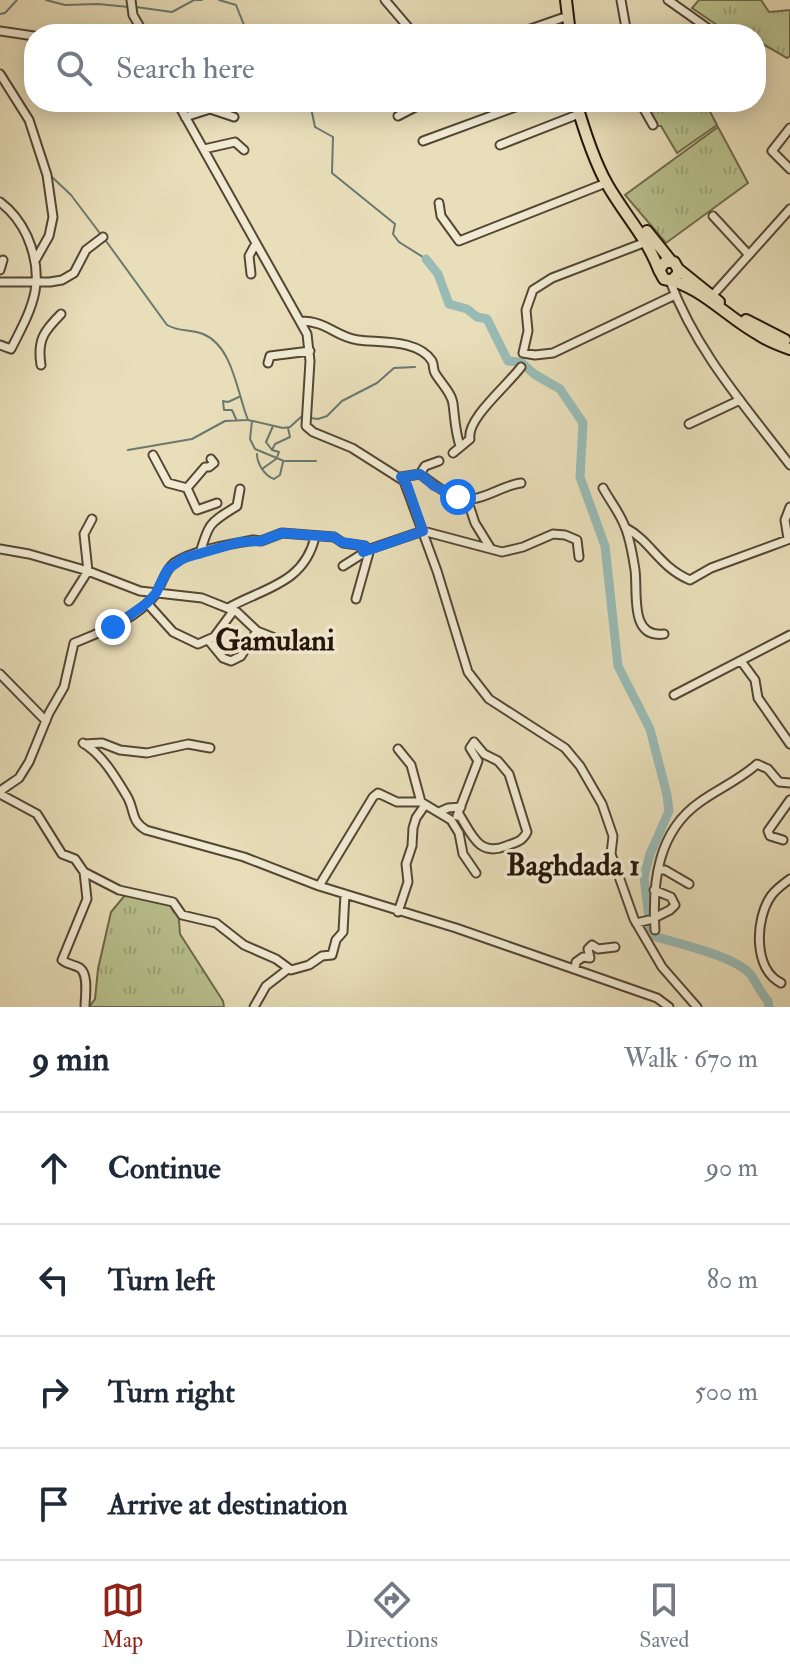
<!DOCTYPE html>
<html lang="en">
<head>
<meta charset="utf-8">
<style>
  :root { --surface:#fff; --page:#f6f6f7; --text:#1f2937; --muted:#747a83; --line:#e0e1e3; --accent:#8f2418 }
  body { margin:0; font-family:"IM FELL Double Pica",serif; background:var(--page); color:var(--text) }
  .stop { position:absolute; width:24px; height:24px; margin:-18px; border:6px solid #1a73e8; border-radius:50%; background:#fff }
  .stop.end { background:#1a73e8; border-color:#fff; box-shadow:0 2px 8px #0008 }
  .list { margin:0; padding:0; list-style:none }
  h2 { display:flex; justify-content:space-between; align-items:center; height:104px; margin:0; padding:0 32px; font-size:34px }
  h2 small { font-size:26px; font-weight:400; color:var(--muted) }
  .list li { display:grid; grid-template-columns:52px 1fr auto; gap:24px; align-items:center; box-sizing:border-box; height:112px; padding:0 32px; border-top:2px solid var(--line) }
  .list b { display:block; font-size:30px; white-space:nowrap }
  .list em { font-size:26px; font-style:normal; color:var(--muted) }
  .icon { flex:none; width:44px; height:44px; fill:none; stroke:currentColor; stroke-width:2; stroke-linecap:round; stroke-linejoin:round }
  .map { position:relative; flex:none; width:790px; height:1007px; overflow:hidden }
  .search { position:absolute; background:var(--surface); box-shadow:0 4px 20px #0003; left:24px; right:24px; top:24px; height:88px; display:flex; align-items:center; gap:20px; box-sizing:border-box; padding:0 28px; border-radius:32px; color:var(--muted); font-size:30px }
  .sheet { height:552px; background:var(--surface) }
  nav { display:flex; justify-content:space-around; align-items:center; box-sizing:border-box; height:112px; border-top:2px solid var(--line); background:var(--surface); font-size:22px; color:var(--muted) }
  nav a { display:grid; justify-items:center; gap:4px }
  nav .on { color:var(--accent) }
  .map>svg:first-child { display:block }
</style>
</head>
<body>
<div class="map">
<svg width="790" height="1007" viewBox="0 0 790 1007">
  <defs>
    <pattern id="grass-tufts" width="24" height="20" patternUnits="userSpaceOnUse" patternTransform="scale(2)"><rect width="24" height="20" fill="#b8c18e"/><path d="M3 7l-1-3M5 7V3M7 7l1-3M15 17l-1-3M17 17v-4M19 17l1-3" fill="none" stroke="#9ea579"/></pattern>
  </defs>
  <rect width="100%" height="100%" fill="#e8deb9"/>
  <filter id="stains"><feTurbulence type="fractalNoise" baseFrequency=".0025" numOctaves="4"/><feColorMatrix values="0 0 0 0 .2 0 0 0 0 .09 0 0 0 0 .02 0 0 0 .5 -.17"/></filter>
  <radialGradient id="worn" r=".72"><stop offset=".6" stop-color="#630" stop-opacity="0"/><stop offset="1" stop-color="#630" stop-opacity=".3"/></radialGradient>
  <!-- grass -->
  <path fill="url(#grass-tufts)" stroke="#6e6a4b" stroke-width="2" d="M699,0h62l8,12 21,-2v46l-3,2 -31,-18v-6l-14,-2 -12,2 -38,-26z
    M645,102h60l12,23 -40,28 -16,-27h-4z
    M718,127l30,56 -82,60 -41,-48z
    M125,895l53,12 2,27 43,67 1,6h-135l6,-8 3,-30 13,-57z"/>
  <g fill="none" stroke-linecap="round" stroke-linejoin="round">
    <!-- stream -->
    <path stroke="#6a7870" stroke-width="2" d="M46,0l19,5 33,-1 31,3
      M219,0l17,5 8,20 -1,9
      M136,7l36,5 22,-12h8
      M0,14l5,-1 12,-13
      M293,102l18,6 4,19 18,10 -1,36 63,51 -2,10 6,8 27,17
      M52,177l19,18 31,41
      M106,241l61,84c12,7 24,4 36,9 30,12 34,59 45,86l4,1 -2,18 5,10 29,12h32
      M310,418l8,1 9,-3 15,-15 35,-18 17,-15 21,-1
      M236,419l-4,-9h-8l-1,-9 5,1 11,-5
      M253,421l30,7 7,-1 12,-11
      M273,426l-7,16 6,8 7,2 -2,5
      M128,450l64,-11 33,-18 22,-1
      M272,450l3,-6 15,-7 -2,-9
      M257,454c0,10 8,22 17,25l6,-4 3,-13
      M262,469l14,-10"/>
    <!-- river -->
    <path stroke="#99bbb6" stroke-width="9" d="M426,259l12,15 11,30 18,5 10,8 10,2 21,42 13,1 13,12 26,15 23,34 -3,54 25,69 13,120 32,63 17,66 2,16 -19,43 -6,23 7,58c25,9 84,20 100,40 6,9 10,18 17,26l1,6"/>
    <defs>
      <path id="minor" d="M131,0l2,15 11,19
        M385,0l29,34
        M621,0l6,34
        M668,0l48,34
        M0,31l34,5
        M516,34l46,-16
        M0,74l29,46 18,55 6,42 -4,19 -13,23
        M177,102l130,232 3,27 -4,65 7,6 39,16 52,33 33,90 31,101 21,27 76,49 15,18 22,38 11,32 -2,18 23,65 28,48 35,40
        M640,102l13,23
        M398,116l27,-14
        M185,117l25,-8 24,8
        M790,128l-18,23 18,18
        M423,141l106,-39
        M500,145l79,-31
        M204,149l31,-7 9,8
        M0,202c12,9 21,21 27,34 20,46 5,72 -16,113l-11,-4
        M439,203l2,13 18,25 147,-58
        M713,216l36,39
        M646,242l-94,36 -19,12 -7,20 2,21 -5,22 12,2 18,-2 122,-58
        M0,270l3,-10
        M251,274l-2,-18 7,-13
        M670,281c26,70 75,125 120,184
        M0,282h50l12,-2 12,-7 12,-23 17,-13
        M712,296l78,-87
        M300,321c28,0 35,16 58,19 22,3 60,-1 74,21 2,4 1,9 3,12 5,9 17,20 18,31 2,15 2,27 7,42
        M268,363l2,-7 40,-5
        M41,365c-4,-25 3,-34 20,-51
        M689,424l51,-24
        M453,453l17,-14c-4,-20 38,-54 51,-72
        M153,455l15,28 19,5 10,22 20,-7
        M420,474c13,10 34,27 52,25 17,-2 32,-14 49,-16
        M401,477l19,-3 5,-8 14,-5
        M187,488l18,-21h4l5,-4 -3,-4
        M603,488c7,13 17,25 22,39 5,12 8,30 10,43 3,22 -6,69 29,64
        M467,499l8,24 16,26
        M626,528c25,13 33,39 64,52l21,-12 79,-29
        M788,539l-3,-19 5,-13
        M0,549l29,5 59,17 52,20 62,7 35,14 20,19 41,16
        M200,553c9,-31 10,-30 37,-47l3,-17
        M343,566l27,-17 53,-18 79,21 21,-5 30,-13 12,1 12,5 2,17
        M356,599l14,-50
        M69,601l19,-30 -4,-37 8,-15
        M147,603l26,29 25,12 16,-7 20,-27
        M228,608c35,-20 76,-24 87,-71
        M209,641l14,17 8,3 10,-5 16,-25
        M741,661l14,19 3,18 32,46
        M0,674l46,47
        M674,695l116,-60
        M83,743c20,12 33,35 45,55 7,14 3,23 18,32l98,27 75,29 137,42 201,70 12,9
        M84,744l18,-1 18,7 27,3 41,-9 22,4
        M398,749l13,16 10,37
        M0,791l19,-13 10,-16 20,-49 15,-26 10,-44c29,-12 61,-23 81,-48 7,-10 9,-24 19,-32 22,-14 54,-18 79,-23l8,1 21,-8 52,4 9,6 22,3 -3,7
        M0,794l37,20 25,40 13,5 9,13 3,27 -25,61c6,5 11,4 18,8 9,7 5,29 5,39
        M439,812l9,-4 13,-1
        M459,814c13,21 20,43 47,32 10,-4 16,-4 21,-14l-18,-58 -11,-13 -14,-7 -10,-12
        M457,816l21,-55 -8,-13 4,-6
        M783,840l-13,-4 -2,-5 22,-31
        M658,870h7l24,14
        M84,872l35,18 54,12 9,13 34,8 28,22 32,14 15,11 18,-5 13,-9 10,-1 4,-15 7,-8 2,-38
        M319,886l54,-89 5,-4 19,9h24l30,18 8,13 4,21 13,19
        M398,912l10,-30 -2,-18 6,-18 1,-18 3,-10 9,-13
        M654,918l16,-8 5,-5 -4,-8 -17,-7
        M636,923l13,-3
        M655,930c-3,-48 3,-99 45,-128 18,-13 41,-23 57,-38l11,5 11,13 11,1
        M575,969l1,-7 7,-5 7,1 -2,-9 4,-4 6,4 17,-2
        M781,983c-28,-14 -26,-64 -10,-87 5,-7 12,-12 19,-17
        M254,1007l12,-21 22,-17"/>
      <path id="highway" d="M566,0l4,34
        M576,102c8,28 17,57 31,82 17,30 40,54 52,86
        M647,231l24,30
        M678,269l41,33
        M672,280l6,-6v-5l-4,-7h-9l-6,8 5,9c34,5 63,38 92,54 10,7 22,12 34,16
        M746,320l39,20"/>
    </defs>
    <!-- minor casing -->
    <use href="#minor" stroke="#554634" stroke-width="11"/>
    <!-- highway casing -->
    <use href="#highway" stroke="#241408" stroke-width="14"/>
    <!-- minor -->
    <use href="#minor" stroke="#f0ead2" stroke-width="7"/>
    <!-- highway -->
    <use href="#highway" stroke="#e8deb9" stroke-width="10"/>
  </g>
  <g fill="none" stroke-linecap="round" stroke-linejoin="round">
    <!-- route -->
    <path stroke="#1a73e8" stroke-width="10" d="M113,627l34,-24 9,-10 12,-24 16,-11 56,-16 21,-1 21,-8 52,4 7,5 24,4 -2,6 60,-21 -16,-46 -6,-8 19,-3 14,12 24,11"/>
  </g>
  <g text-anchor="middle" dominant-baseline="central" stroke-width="7" stroke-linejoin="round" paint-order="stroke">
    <!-- quarter labels -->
    <g font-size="30" font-weight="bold" fill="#241408" stroke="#f0ead2">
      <text x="275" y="640">Gamulani</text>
      <text x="573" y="865">Baghdada 1</text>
    </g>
  </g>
  <rect width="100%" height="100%" filter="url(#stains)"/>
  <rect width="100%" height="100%" fill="url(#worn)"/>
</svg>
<div class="stop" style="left:458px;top:497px"></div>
<div class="stop end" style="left:113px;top:627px"></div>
<div class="search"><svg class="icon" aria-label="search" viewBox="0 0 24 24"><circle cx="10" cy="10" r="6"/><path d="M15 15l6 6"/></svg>Search here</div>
</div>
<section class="sheet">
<h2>9 min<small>Walk · 670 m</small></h2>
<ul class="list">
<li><svg class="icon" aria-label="ahead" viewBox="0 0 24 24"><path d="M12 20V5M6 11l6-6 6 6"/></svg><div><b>Continue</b></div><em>90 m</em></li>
<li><svg class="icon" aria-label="left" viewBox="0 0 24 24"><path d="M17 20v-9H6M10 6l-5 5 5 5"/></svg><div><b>Turn left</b></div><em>80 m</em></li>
<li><svg class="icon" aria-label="right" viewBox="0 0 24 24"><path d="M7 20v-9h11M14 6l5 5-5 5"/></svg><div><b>Turn right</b></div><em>500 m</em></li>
<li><svg class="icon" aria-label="arrive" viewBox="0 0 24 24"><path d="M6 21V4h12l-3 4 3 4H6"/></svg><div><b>Arrive at destination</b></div></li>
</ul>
</section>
<nav>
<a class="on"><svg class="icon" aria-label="map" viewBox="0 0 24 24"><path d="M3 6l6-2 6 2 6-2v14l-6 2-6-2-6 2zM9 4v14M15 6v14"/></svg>Map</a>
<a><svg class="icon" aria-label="directions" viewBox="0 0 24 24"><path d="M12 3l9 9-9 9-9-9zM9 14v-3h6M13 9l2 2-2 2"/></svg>Directions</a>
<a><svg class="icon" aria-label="saved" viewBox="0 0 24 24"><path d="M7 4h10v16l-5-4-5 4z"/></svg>Saved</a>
</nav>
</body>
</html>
